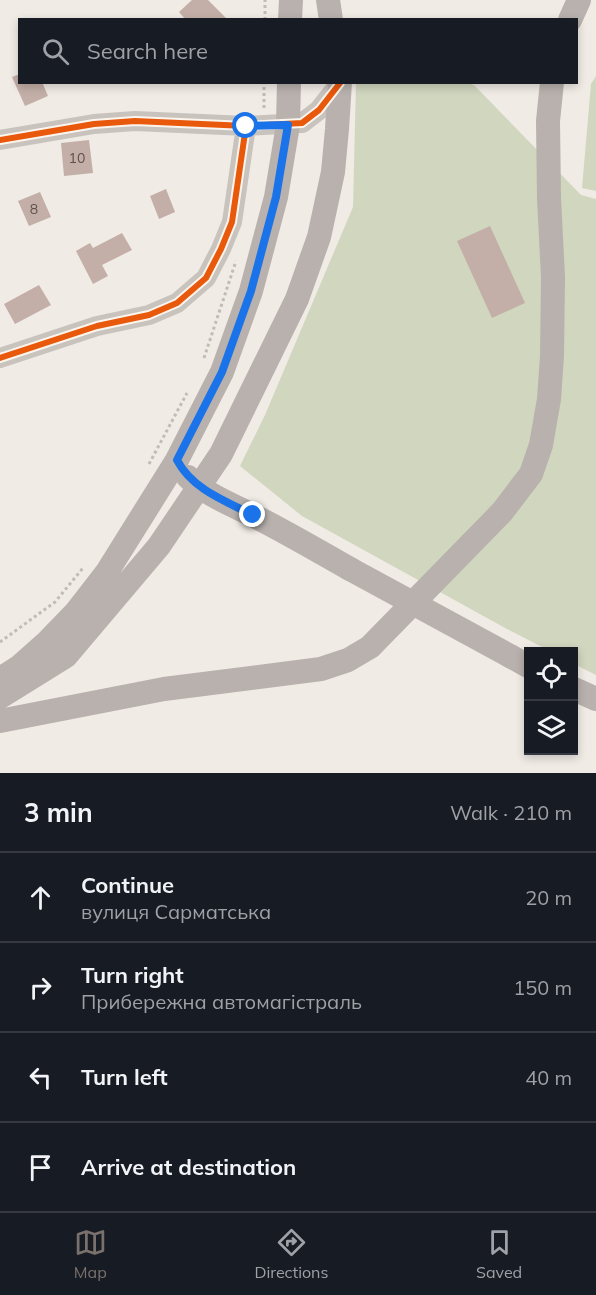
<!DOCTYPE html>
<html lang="en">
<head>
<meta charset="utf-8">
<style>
  :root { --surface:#171b24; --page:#20242c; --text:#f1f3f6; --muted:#9ea1a6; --line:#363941; --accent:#7a716c }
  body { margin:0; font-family:Mulish,sans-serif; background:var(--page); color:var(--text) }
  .controls { position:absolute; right:18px; bottom:18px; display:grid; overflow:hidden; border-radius:0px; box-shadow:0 3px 9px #0003 }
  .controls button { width:54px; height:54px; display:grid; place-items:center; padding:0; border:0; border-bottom:2px solid var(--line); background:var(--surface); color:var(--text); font:30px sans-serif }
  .stop { position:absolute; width:18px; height:18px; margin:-14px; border:4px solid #1a73e8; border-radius:50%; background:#fff }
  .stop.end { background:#1a73e8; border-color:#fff; box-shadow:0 2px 6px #0008 }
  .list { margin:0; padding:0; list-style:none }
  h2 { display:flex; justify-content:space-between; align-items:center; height:78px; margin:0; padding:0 24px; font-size:26px }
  h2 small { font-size:20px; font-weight:400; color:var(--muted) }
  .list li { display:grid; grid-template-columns:39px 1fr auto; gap:18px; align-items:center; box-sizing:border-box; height:90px; padding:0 24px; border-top:2px solid var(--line) }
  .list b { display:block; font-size:22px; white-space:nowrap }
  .list p { margin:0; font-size:20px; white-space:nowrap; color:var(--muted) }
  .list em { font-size:20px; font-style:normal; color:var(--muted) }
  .icon { flex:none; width:33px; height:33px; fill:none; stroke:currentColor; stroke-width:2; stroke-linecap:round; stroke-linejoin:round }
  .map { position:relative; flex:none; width:596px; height:773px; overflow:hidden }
  .search { position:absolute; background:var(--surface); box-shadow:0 3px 9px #0003; left:18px; right:18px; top:18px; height:66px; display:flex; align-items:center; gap:15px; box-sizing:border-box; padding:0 21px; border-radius:0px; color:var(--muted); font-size:22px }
  .sheet { height:438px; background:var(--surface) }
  nav { display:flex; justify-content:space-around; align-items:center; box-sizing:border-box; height:84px; border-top:2px solid var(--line); background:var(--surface); font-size:16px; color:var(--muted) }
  nav a { display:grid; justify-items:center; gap:3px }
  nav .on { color:var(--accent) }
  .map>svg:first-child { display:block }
</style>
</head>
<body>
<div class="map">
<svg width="596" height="773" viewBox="0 0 596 773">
  <rect width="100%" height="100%" fill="#f0ebe5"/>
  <!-- green -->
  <path fill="#d1d6bf" d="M596,76v115l-14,-3 9,-104z
    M468,82l7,4 106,109 15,4v476l-22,-11v-12l-24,-1 -43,-22 -205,-113 -62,-50 25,-51 88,-208 3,-124z"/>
  <!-- building -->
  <path fill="#c3afa7" d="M192,0h16l20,20h-42l-7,-8z
    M20,74v8h22l6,14 -23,10 -13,-29z
    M89,140l4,33 -29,3 -3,-33z
    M166,189l9,23 -16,7 -9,-23z
    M40,192l11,25 -22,9 -11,-25z
    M490,226l35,77 -33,15 -35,-77z
    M122,233l10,17 -30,15 6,11 -15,8 -17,-33 14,-8 3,5z
    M39,285l12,20 -36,19 -11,-20z"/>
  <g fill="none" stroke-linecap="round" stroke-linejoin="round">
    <!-- path -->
    <path stroke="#c2bbb6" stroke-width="3" stroke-dasharray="3 3" stroke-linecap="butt" d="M265,20v-20
      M264,108v-26
      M204,358l32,-97
      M149,464l38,-71
      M0,642l55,-40 28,-34"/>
    <!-- minor -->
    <path stroke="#c9c3be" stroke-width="20" d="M0,140l94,-16 41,-3 111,5 56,-3 17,-13 21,-27
      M0,358l97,-32 52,-11 28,-12 29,-25 15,-29 11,-27 14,-96"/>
    <!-- major -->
    <path stroke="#b8b1ad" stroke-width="24" d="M328,0l3,20
      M290,20l1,-20
      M570,20l9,-20
      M188,477c17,18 50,30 72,42 31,16 60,33 90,50
      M510,656l18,10
      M0,679l19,-12 27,-24 30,-31 31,-40 70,-112 45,-88 29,-81 25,-94 12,-72 1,-43
      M574,689l22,10
      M0,697l66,-41 93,-110 62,-92 76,-155 22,-62 14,-65 4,-43 3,-47
      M0,721l164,-32 157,-20 27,-9 22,-13 132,-135 29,-38 10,-29 8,-46 3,-43 1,-79 -4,-79 -1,-77 4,-39"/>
    <!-- major-bridge -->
    <path stroke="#b8b1ad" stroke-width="24" d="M350,569l160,87"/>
    <defs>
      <path id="cycleway" d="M0,140l94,-16 41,-3 111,5 56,-3 17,-13 21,-27
        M0,358l97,-32 52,-11 28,-12 29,-25 15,-29 11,-27 14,-96"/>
    </defs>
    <!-- cycleway casing -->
    <use href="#cycleway" stroke="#fbf5ee" stroke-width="10"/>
    <!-- cycleway -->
    <use href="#cycleway" stroke="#e8590c" stroke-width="6"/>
  </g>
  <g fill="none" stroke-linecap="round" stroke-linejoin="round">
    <!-- route -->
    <path stroke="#1a73e8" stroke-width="8" d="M246,126l42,-1 -12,72 -25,94 -29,81 -45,88c15,29 48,41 76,55"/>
  </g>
  <g text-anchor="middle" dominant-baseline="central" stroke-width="5" stroke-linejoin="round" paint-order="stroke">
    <!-- number labels -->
    <g font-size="14" fill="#5d504a">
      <text x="77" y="158">10</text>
      <text x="34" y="209">8</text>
    </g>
  </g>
</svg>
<div class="controls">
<button><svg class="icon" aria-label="locate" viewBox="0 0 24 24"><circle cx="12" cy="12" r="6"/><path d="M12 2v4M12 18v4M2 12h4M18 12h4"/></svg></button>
<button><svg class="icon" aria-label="layers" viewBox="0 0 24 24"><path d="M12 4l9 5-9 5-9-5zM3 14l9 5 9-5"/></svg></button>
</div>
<div class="stop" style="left:246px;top:126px"></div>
<div class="stop end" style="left:253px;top:515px"></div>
<div class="search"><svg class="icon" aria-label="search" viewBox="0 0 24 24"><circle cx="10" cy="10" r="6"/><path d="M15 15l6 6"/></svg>Search here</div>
</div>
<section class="sheet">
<h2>3 min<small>Walk · 210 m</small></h2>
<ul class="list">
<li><svg class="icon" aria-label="ahead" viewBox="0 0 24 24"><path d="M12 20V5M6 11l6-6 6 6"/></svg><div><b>Continue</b><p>вулиця Сарматська</p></div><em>20 m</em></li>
<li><svg class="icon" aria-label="right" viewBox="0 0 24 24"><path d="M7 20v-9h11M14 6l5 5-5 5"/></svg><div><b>Turn right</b><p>Прибережна автомагістраль</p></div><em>150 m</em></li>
<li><svg class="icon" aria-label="left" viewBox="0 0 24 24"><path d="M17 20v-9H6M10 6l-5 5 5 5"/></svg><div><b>Turn left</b></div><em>40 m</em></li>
<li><svg class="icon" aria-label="arrive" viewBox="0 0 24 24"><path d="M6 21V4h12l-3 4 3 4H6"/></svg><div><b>Arrive at destination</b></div></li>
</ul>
</section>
<nav>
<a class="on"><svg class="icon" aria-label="map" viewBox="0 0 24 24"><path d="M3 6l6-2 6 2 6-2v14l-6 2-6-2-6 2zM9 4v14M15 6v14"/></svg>Map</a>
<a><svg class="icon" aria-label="directions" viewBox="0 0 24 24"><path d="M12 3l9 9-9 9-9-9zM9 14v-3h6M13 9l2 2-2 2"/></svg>Directions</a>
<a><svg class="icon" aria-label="saved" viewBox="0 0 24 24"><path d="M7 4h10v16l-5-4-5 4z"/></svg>Saved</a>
</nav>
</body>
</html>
